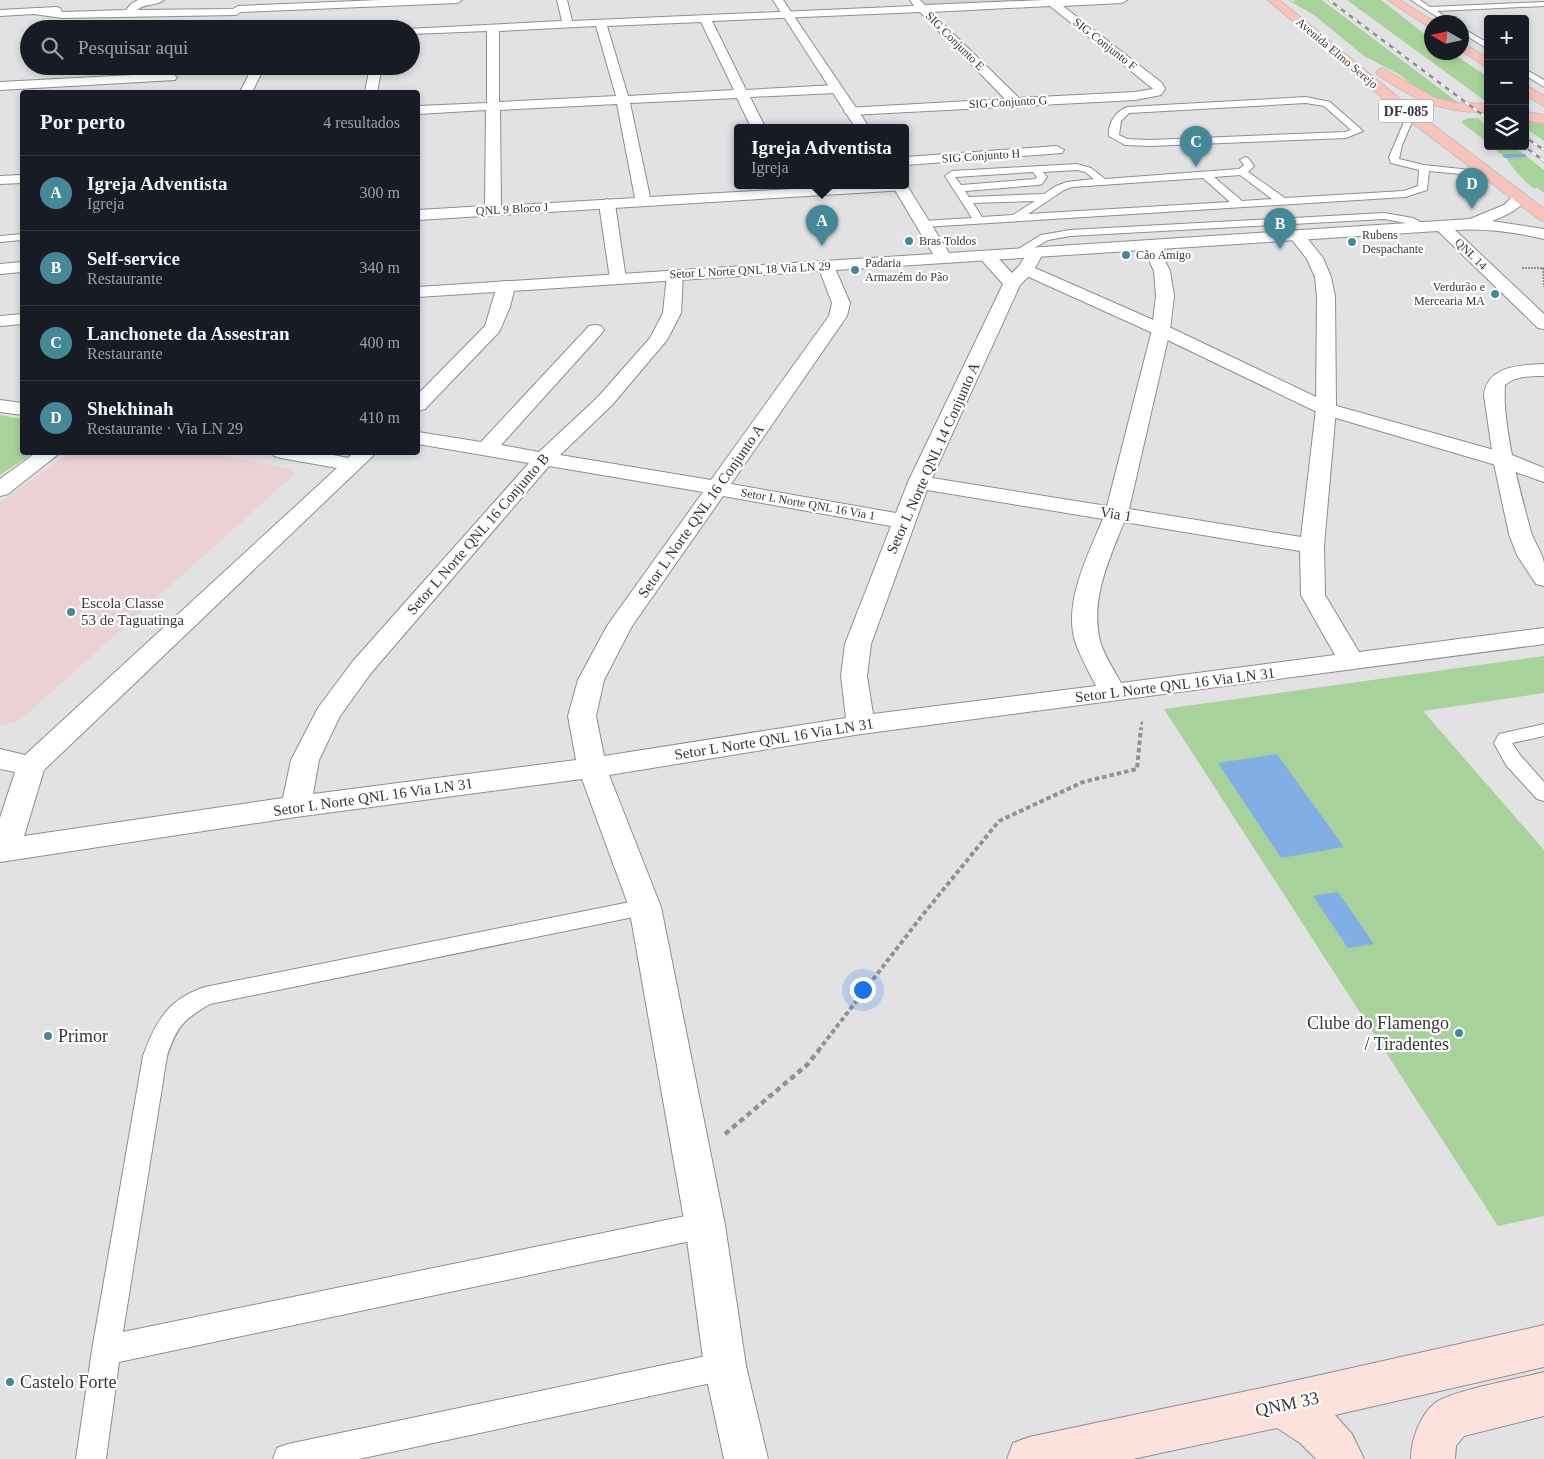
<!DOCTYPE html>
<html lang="pt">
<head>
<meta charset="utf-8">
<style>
  :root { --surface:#171b24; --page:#242831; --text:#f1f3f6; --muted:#9ea1a6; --line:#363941; --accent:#458898 }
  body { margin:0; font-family:Georgia,serif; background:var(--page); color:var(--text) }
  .controls { position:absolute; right:15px; top:15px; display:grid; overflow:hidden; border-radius:5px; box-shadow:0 2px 8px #0003 }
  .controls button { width:45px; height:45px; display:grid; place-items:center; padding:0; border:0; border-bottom:1px solid var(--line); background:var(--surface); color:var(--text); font:25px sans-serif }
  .compass { position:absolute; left:1424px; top:15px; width:45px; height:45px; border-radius:50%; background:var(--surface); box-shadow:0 2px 8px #0003; rotate:279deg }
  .you { position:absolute; left:862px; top:989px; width:18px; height:18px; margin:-12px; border:4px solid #fff; border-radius:50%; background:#1a73e8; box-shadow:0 0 0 8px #1a73e833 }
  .badge { display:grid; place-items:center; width:32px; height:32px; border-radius:50%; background:var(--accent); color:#fff; font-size:16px; font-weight:700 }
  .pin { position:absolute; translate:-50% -41px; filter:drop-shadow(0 1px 2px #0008) }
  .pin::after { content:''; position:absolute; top:26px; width:18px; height:15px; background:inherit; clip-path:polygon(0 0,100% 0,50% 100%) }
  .popup { position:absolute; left:734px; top:124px; width:175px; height:65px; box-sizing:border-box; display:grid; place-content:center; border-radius:5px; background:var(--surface); filter:drop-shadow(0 1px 4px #0005); font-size:16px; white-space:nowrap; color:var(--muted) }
  .popup b { font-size:19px; color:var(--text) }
  .popup::after { content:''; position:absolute; left:50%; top:100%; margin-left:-10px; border:10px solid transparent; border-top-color:var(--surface) }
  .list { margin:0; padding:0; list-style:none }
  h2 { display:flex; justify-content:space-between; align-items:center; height:65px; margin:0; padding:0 20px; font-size:21px }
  h2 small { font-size:16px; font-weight:400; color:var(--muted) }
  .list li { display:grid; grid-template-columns:32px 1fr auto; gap:15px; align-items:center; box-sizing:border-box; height:75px; padding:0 20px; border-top:1px solid var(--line) }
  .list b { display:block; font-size:19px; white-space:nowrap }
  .list p { margin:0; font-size:16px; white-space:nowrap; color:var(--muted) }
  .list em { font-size:16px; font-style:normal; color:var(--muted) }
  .icon { flex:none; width:28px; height:28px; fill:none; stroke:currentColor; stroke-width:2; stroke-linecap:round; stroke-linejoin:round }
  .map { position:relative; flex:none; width:1544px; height:1459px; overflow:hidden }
  .search { position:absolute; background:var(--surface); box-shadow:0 2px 8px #0003; left:20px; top:20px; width:400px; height:55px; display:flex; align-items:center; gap:12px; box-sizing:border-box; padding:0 18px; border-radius:28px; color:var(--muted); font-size:19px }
  .panel { position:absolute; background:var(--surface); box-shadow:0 2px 8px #0003; left:20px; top:90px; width:400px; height:365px; border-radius:5px }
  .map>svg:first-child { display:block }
</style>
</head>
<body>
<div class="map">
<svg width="1544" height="1459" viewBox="0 0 1544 1459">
  <rect width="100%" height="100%" fill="#e2e2e4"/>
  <!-- built -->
  <path fill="#d2d4dc" d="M922,0h117l1,1 -112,5z"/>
  <!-- education -->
  <path fill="#ecd1d4" d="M69,453h139l83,16 4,5 -276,247 -19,5v-223z"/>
  <!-- green -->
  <path fill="#a7d299" d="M1288,0l7,2 -1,-2h28l142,107 -33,-8 -31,-24 -36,-19 -50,-41z
    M1347,0h34l50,39 1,13 20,1 36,24v26z
    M59,66h65l-2,4 -68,3z
    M1469,118h9l10,9v16l-26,-20v-2z
    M1525,118l19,4v19l-19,-13z
    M1491,146h22l31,24v23l-6,-5h-5c-11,-9 -19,-18 -26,-29v-3l-5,-1z
    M0,415l22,4v33l11,1 -33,22z
    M1544,656v37l-121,18 121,139v366l-46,10 -334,-517z"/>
  <!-- water -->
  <path fill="#82aee6" d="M1277,754l67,93 -63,11 -63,-95z
    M1338,892l36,52 -26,4 -35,-52z"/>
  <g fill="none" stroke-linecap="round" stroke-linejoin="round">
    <!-- stream -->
    <path fill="#82aee6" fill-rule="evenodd" d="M1525,154l2,3 -22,1 -3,-2 3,-2z"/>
    <defs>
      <path id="service" d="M1411,0h9l10,7 114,-5v4l-107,5 16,11h-8z
        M1462,28l26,15v6l-26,-16z
        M1525,69l19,11v7l-19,-12z
        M1306,97l24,5 33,29 -17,7 -196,8 -25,-1 -16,-9c-1,-13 6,-24 18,-29zM1306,103l18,3 27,24 -6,2 -195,8 -23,-1 -8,-4 2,-14 8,-8z
        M1411,112l4,3 -13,30 -3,14 25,6 65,7 4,1v4l-64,-6 -2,19 -22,7 -481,30 -5,-3 5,-3 48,-3 -27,-42 7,-5 125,-7 14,4 14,11 134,-10 5,-4 -4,-5 5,-3 3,1 6,8 -6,6 37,26 119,-7 14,-5 1,-16 -28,-7 -2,-6 18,-42zM1077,170l8,2 9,7 -27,3 -11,4 -12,8 -75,3 -4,-6 73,-6 4,-1 5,-7 -4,-5zM1033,172l4,5 -2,2 -74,6 -6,-8zM1240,175l32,24 -30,2 -28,-24zM1203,178l27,24 -202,12 36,-24 8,-3zM1035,201l-22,14 -31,2 -9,-14z
        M1384,213l29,5 15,8 -5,3 -17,-6 -22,-4 -314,17 -22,4 -26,15h-8l-2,-2 29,-18 29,-5z
        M22,234v6l-22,2v-6z
        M1544,724v12l-32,7 8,12 24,27v19l-7,-2 -31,-34 -12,-22 5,-9z
        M645,899l8,2 3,6 -3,6 -443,91c-27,16 -33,22 -43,52l-44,276 582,-120 9,4 4,9 -4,9 -9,4 -586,124 -13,97h-30l16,-109 51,-294c13,-35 25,-57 62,-69z
        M725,1352l10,4 4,10 -4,10 -10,4 -366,79h-86l4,-11 11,-4z"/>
      <path id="pedestrian" d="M607,199l5,2 3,3 11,75 -2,4h-12l-2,-4 -11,-75 3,-3z
        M1026,264l141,62 166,79 179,50 32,13v14l-48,-17 -177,-52 -164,-79 -135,-61 -2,-4 2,-4z"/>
      <path id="minor" d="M138,0h26c-7,6 -19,3 -27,10l96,-1 5,-3 142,-6h82l-5,3 -216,9 -5,3 -174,3 -28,-4 -34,2v-6l56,-3 4,1 2,4 64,-2 5,-6z
        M557,0h10l5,21 342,-15 -4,-6h10l5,5 119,-5h83l-5,3 -59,3 99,77 3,6 -4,6 -26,5 -284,15 -5,-1 -2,-3 2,-3 159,-9 -85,-87 -208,9 34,69 90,-5 6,4 -6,4 -86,4 15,30h-14l-14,-29 -107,5 20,94 212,-12h44l1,2 -2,3 -487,30v-10l67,-4 1,-96 -68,4v-8l69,-3v-72l-76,3v-5h-4l155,-8zM1050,6l102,82 1,1 -18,3 -116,6 -88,-86zM701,22l33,68 -106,6 -21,-70zM596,26l20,70 -117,6v-71zM617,104l18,94 -134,8 -1,-96z
        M253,66h12l-13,26h-12z
        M370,66h12l-5,26h-12z
        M171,73l6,4 -2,3 -175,10v-8z
        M1057,146l7,4 -2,3 -156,12v-8z
        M22,175v8l-22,1v-8z
        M1297,231l6,2 20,25 8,19 4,19 1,113 -12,137 1,49 34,57 185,-24v16l-683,90 -252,41 52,132 64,318 21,141 22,93h-44l-20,-93 -19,-141 -56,-318 -47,-128 -286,38 -296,45v-44l15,-46 -15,-3v-20l25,6 312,-287 -56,-10 -7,-2 -3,-4h48l29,6 6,-6h23l-333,318 -20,66 259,-38 8,-38 27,-52 35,-47 176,-198 -111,-19v-12l63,10 108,-116 6,-1 6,1 3,4 -3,4 -100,111 38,7 59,-55 52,-59 13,-25 4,-39 2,-4h12l2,4 -2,39 -14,27 -55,65 -52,50 151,25 118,-164 3,-13 -14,-37 2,-4h12l2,4 16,37 -3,13 -116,168 165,29 12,-31 95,-198 -26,-29 2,-3c14,-4 24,12 33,21l7,-7 11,-17h12l2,3 -12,21 -12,12 -88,193 175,28 45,-176 4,-34 -2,-25 -12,-26 2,-3h12l14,29 4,25 -4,34 -41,179 172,28 15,-128 1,-113 -2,-19 -8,-18 -18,-23 2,-3zM549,466l154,26 -96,134 -29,54 -10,36 8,44 -263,34 6,-34 21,-44 31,-43zM927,490l176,29c-15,36 -41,86 -27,125 5,14 13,28 20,42l-223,28 -6,-38 4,-32zM723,496l168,30 -46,118 -4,32 5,42 -242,38 -8,-40 8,-36 28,-54zM1124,522l176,29 1,44 34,60 -214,28c-7,-13 -17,-28 -21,-42 -10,-42 9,-81 24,-119z
        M22,262v10l-22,2v-10z
        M506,281l6,1 3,4 -5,21 -11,25 -74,77 -7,2v-17l67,-68 12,-40 3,-4z
        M1544,364v12c-14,0 -28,0 -39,9 -3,41 15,106 26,147 3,9 12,23 13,31 0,7 0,16 0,23l-8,-2 -19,-29 -8,-21 -15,-70 -10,-69c3,-29 36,-30 60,-31z
        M0,400l22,3v12l-22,-3z
        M37,452h24l-53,42 -8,2v-17z"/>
      <path id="tertiary" d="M773,0h10l86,127h-14z
        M906,184l43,69 521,-34 34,-14 10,-10h10l3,3c-9,13 -21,17 -35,23l52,8v10c-29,-7 -59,-11 -89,-9l89,84v15l-6,-1 -100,-97 -1020,66v-10l515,-33 -41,-69z
        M22,314v10l-22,2v-10z"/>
      <path id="secondary" d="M1544,1325v42l-209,48 17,19 12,25h-48l-16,-16 -23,-15 -144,31h-126l6,-16 16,-6 251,-53z
        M1544,1372v44l-80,20 -8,10 -1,13h-44c0,-19 9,-44 24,-56 15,-12 87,-25 109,-31z"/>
      <path id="primary" d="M1268,0h11l137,112 128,97v12l-5,-2 -133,-101z
        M1388,0h12l34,22h-2v7z
        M1462,43l26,15v10l-26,-17z
        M1382,68l53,30 21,5 32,1v8c-47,1 -72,-12 -110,-37l-2,-3z
        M1525,85l19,11v10l-19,-11z
        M1525,112l19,3v8l-19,-3z"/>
    </defs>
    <!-- service casing -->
    <use href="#service" stroke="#8e8e90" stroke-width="2"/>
    <!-- pedestrian casing -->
    <use href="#pedestrian" stroke="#8e8e90" stroke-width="2"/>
    <!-- minor casing -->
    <use href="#minor" stroke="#8e8e90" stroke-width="2"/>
    <!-- tertiary casing -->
    <use href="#tertiary" stroke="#8e8e90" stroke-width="2"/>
    <!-- secondary casing -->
    <use href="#secondary" stroke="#8e8e90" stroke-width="2"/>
    <!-- primary casing -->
    <use href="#primary" stroke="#bfbfbf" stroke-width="2"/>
    <!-- path-far3 -->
    <path stroke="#919193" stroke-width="2" stroke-dasharray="2 1" stroke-linecap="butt" d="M1522,268h22
      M1543,268l1,19"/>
    <!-- path-far2 -->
    <path stroke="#919193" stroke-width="2.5" stroke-dasharray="3 2.5" stroke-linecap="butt" d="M1141,730l1,-9"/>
    <!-- path-far1 -->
    <path stroke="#919193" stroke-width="4" stroke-dasharray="4.5 3" stroke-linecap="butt" d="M818,1051l103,-134 78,-96 84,-39 54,-13 4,-41"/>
    <!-- path -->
    <path stroke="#919193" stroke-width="4.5" stroke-dasharray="5.5 4" stroke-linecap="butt" d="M725,1134l82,-69 12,-15"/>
    <!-- service -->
    <use href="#service" fill="#fff" fill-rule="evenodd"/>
    <!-- pedestrian -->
    <use href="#pedestrian" fill="#fff" fill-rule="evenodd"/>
    <!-- minor -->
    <use href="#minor" fill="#fff" fill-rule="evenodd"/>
    <!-- tertiary -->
    <use href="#tertiary" fill="#fff" fill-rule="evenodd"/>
    <!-- secondary -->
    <use href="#secondary" fill="#fce1dc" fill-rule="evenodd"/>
    <!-- primary -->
    <use href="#primary" fill="#fac3b9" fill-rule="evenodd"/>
    <defs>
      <path id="rail" d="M1329,0l159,119
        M1525,137l19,13
        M1524,146l20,15"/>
    </defs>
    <!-- rail casing -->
    <use href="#rail" stroke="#8f8f90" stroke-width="2.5"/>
    <!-- rail -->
    <use href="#rail" stroke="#fff" stroke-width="2" stroke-dasharray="5" stroke-linecap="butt"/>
  </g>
  <!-- markers -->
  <g fill="#458898" stroke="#fff" stroke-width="2">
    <circle cx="909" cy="241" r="5"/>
    <circle cx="1352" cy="242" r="5"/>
    <circle cx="1126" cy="255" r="5"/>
    <circle cx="855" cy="270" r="5"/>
    <circle cx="1495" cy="294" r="5"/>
    <circle cx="71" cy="612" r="5"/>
    <circle cx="1459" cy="1033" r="5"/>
    <circle cx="48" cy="1036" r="5"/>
    <circle cx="10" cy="1382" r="5"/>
  </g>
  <g text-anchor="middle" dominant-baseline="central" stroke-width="4.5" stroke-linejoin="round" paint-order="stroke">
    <!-- far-street labels -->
    <g font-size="12" fill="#373737" stroke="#fff">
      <text transform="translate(955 41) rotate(45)">SIG Conjunto E</text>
      <text transform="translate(1105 44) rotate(38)">SIG Conjunto F</text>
      <text transform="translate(1337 53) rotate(40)">Avenida Elmo Serejo</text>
      <text transform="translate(1008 102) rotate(-3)">SIG Conjunto G</text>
      <text transform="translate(981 156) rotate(-4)">SIG Conjunto H</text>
      <text transform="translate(512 209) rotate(-3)">QNL 9 Bloco J</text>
      <text transform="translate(1471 254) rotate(44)">QNL 14</text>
      <text transform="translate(750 270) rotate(-3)">Setor L Norte QNL 18 Via LN 29</text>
      <text transform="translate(808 504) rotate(10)">Setor L Norte QNL 16 Via 1</text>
    </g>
    <!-- far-poi labels -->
    <g font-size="12" fill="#373737" stroke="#fff" text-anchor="start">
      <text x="1362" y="235">Rubens<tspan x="1362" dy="14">Despachante</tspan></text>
      <text x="919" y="241">Bras Toldos</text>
      <text x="1136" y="255">Cão Amigo</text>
      <text x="865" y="263">Padaria<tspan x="865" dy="14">Armazém do Pão</tspan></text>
      <text x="1485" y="287" text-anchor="end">Verdurão e<tspan x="1485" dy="14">Mercearia MA</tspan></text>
    </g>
    <!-- shield labels -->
    <rect fill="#fff" stroke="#737373" stroke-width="1" x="1378.5" y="99.5" width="55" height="23" rx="4"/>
    <g font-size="14" font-weight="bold" fill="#373737">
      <text x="1406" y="111">DF-085</text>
    </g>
    <!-- street labels -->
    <g font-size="15" fill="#373737" stroke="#fff">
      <text transform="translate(933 458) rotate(-66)">Setor L Norte QNL 14 Conjunto A</text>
      <text transform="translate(701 511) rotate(-55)">Setor L Norte QNL 16 Conjunto A</text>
      <text transform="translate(1116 514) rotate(9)">Via 1</text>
      <text transform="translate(478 534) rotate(-49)">Setor L Norte QNL 16 Conjunto B</text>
      <text transform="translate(1175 685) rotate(-7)">Setor L Norte QNL 16 Via LN 31</text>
      <text transform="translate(774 739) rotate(-9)">Setor L Norte QNL 16 Via LN 31</text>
      <text transform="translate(373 797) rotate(-8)">Setor L Norte QNL 16 Via LN 31</text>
    </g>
    <!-- poi labels -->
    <g font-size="15" fill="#373737" stroke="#fff" text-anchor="start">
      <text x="81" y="603">Escola Classe<tspan x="81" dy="17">53 de Taguatinga</tspan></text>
    </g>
    <!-- near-poi labels -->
    <g font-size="18" fill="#373737" stroke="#fff" text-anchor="start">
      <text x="1449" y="1023" text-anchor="end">Clube do Flamengo<tspan x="1449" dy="21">/ Tiradentes</tspan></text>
      <text x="58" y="1036">Primor</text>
      <text x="20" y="1382">Castelo Forte</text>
    </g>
    <!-- near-street labels -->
    <g font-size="18" fill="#373737" stroke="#fff">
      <text transform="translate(1287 1404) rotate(-12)">QNM 33</text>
    </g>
  </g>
</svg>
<div class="controls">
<button>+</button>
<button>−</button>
<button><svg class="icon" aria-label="layers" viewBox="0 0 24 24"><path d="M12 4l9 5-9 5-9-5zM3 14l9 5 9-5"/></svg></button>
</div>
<svg class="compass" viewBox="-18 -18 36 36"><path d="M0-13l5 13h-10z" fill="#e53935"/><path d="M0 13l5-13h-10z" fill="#9ea1a6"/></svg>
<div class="you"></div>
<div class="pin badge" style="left:822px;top:246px">A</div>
<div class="popup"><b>Igreja Adventista</b>Igreja</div>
<div class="pin badge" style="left:1280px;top:249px">B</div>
<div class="pin badge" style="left:1196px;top:167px">C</div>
<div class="pin badge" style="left:1472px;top:209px">D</div>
<div class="search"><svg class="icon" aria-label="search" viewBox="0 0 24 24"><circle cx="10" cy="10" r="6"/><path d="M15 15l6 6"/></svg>Pesquisar aqui</div>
<section class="panel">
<h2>Por perto<small>4 resultados</small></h2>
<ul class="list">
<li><span class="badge">A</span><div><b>Igreja Adventista</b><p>Igreja</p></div><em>300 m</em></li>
<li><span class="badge">B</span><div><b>Self-service</b><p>Restaurante</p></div><em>340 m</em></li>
<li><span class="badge">C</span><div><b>Lanchonete da Assestran</b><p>Restaurante</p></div><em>400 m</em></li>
<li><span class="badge">D</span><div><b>Shekhinah</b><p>Restaurante · Via LN 29</p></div><em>410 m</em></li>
</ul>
</section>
</div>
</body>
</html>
